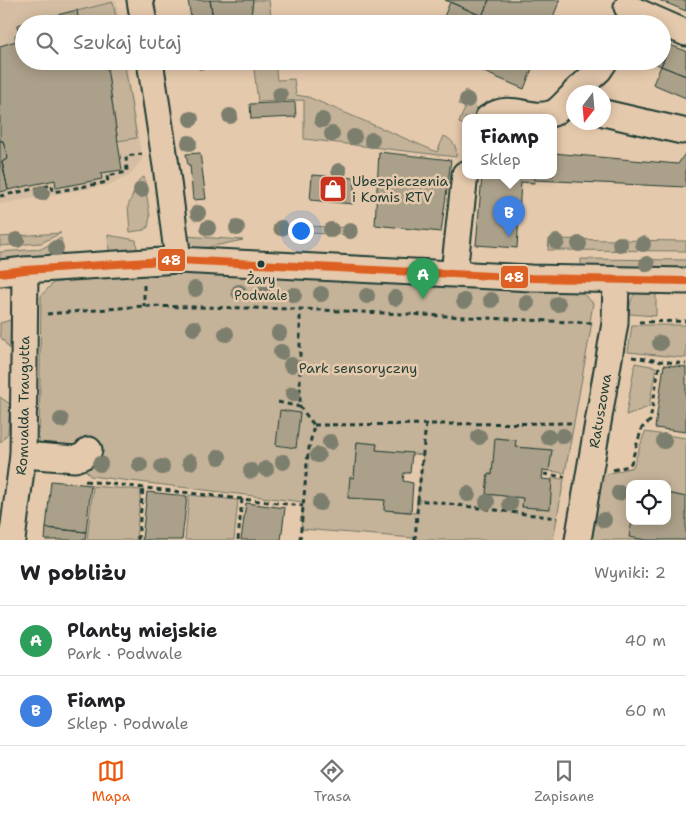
<!DOCTYPE html>
<html lang="pl">
<head>
<meta charset="utf-8">
<style>
  :root { --surface:#fff; --page:#f2f2f2; --text:#202124; --muted:#757577; --line:#e0e0e0; --accent:#ea580c }
  body { margin:0; font-family:"Shantell Sans",sans-serif; background:var(--page); color:var(--text) }
  .controls { position:absolute; right:15px; bottom:15px; display:grid; overflow:hidden; border-radius:10px; box-shadow:0 2px 12px #0003 }
  .controls button { width:45px; height:45px; display:grid; place-items:center; padding:0; border:0; border-bottom:1px solid var(--line); background:var(--surface); color:var(--text); font:25px sans-serif }
  .compass { position:absolute; left:566px; top:85px; width:45px; height:45px; border-radius:50%; background:var(--surface); box-shadow:0 2px 12px #0003; rotate:196deg }
  .you { position:absolute; left:300px; top:230px; width:18px; height:18px; margin:-12px; border:4px solid #fff; border-radius:50%; background:#1a73e8; box-shadow:0 0 0 8px #1a73e833 }
  .badge { display:grid; place-items:center; width:32px; height:32px; border-radius:50%; background:var(--accent); color:#fff; font-size:16px; font-weight:700 }
  .pin { position:absolute; translate:-50% -41px; filter:drop-shadow(0 1px 2px #0008) }
  .pin::after { content:''; position:absolute; top:26px; width:18px; height:15px; background:inherit; clip-path:polygon(0 0,100% 0,50% 100%) }
  .popup { position:absolute; left:462px; top:114px; width:95px; height:65px; box-sizing:border-box; display:grid; place-content:center; border-radius:10px; background:var(--surface); filter:drop-shadow(0 1px 4px #0005); font-size:16px; white-space:nowrap; color:var(--muted) }
  .popup b { font-size:19px; color:var(--text) }
  .popup::after { content:''; position:absolute; left:50%; top:100%; margin-left:-10px; border:10px solid transparent; border-top-color:var(--surface) }
  .list { margin:0; padding:0; list-style:none }
  h2 { display:flex; justify-content:space-between; align-items:center; height:65px; margin:0; padding:0 20px; font-size:21px }
  h2 small { font-size:16px; font-weight:400; color:var(--muted) }
  .list li { display:grid; grid-template-columns:32px 1fr auto; gap:15px; align-items:center; box-sizing:border-box; height:70px; padding:0 20px; border-top:1px solid var(--line) }
  .list b { display:block; font-size:19px; white-space:nowrap }
  .list p { margin:0; font-size:16px; white-space:nowrap; color:var(--muted) }
  .list em { font-size:16px; font-style:normal; color:var(--muted) }
  .icon { flex:none; width:28px; height:28px; fill:none; stroke:currentColor; stroke-width:2; stroke-linecap:round; stroke-linejoin:round }
  .map { position:relative; flex:none; width:686px; height:540px; overflow:hidden }
  .search { position:absolute; background:var(--surface); box-shadow:0 2px 12px #0003; left:15px; right:15px; top:15px; height:55px; display:flex; align-items:center; gap:12px; box-sizing:border-box; padding:0 18px; border-radius:28px; color:var(--muted); font-size:19px }
  .sheet { height:205px; background:var(--surface) }
  nav { display:flex; justify-content:space-around; align-items:center; box-sizing:border-box; height:70px; border-top:1px solid var(--line); background:var(--surface); font-size:14px; color:var(--muted) }
  nav a { display:grid; justify-items:center; gap:2px }
  nav .on { color:var(--accent) }
  .map>svg:first-child { display:block }
</style>
</head>
<body>
<div class="map">
<svg width="686" height="540" viewBox="0 0 686 540">
  <rect width="100%" height="100%" fill="#e5c9ac"/>
  <filter id="ink" filterUnits="userSpaceOnUse"><feTurbulence type="fractalNoise" baseFrequency=".02" numOctaves="2"/><feDisplacementMap in="SourceGraphic" scale="10" xChannelSelector="R" yChannelSelector="G"/><feConvolveMatrix kernelMatrix="1 2 1 2 8 2 1 2 1" color-interpolation-filters="sRGB"/></filter>
  <g filter="url(#ink)">
    <!-- built -->
    <path fill="#d4bda2" d="M0,0h116l4,24h-96v37h102l16,98 -13,17 -20,9 -109,19z"/>
    <!-- green -->
    <path fill="#c4b299" stroke="#727866" fill-rule="evenodd" d="M253,0h16l3,24h-22z
      M113,2l4,22h-17l-1,-4 -20,4 -2,-13z
      M106,61h18l13,77 -19,3z
      M253,61h22l2,19 17,-1 2,16 12,2 129,55 7,-16c9,4 14,11 12,21l-152,-18v-39l-46,2z
      M465,90c11,6 13,17 8,28h-8v7l-6,-2 6,-15 -7,-4z
      M144,177l6,40 -2,10 -4,3 -14,2 -2,-26 11,-26z
      M307,226l49,2v7l-50,-2z
      M61,233l-20,10 -41,3v-9z
      M108,235l28,5 1,9 -28,3z
      M185,236l58,4 -44,9 -6,-1 -6,-5z
      M61,238l2,17 -63,5v-8l41,-3z
      M549,239l137,2v10l-138,-1z
      M581,259l105,1v8l-105,-2z
      M135,271l444,19 14,13 -3,19h2l-27,151 -16,-2 2,-21 -36,-3v-7l-19,-2 -4,36h-4l-1,20 36,4 -1,9 27,2 3,-31 12,1 -11,61h-139v-2l-113,-9 2,-27 -213,-26 -17,-26 -34,-3 2,-151 12,-13zM357,442l20,2 -1,6 47,5 -7,58 -32,-3 1,-10 -37,-2 3,-21 3,1z
      M656,289v27l-27,-2c2,-23 6,-23 27,-25z
      M14,319l-2,28 -3,1 -9,-12v-13z
      M632,325h54v33l-58,-6z
      M635,363l21,4 -7,40 -23,8z
      M0,397l10,7 -2,29 -8,10z
      M645,432l41,6v59l-19,-4v-9l-23,-2v2h-14v37h2l15,19h-55l9,-64 32,-9z
      M93,486l48,4 -5,50h-49z
      M189,495l49,5 -4,40h-49z"/>
    <!-- building -->
    <path fill="#aba089" stroke="#1f3d34" d="M188,0h22l4,24h-22z
      M210,0h43l-3,24h-36z
      M445,0h44l-7,16z
      M489,0h71l-10,24h-109l9,-22 32,14z
      M659,0h27v11z
      M77,10l2,14 21,-4v4h-76v37h82l16,109 -21,3 1,6 -46,9 -1,-8 -47,10 -6,-28 6,-4 -5,-17h-3v-95l16,-5 -1,-6 4,-1 -2,-9z
      M662,38l10,4 -11,24 -10,-5h11z
      M670,45l16,6v25l-25,-10z
      M198,61h21l1,5 -21,3z
      M458,61h77l-11,28z
      M661,66l25,10v22l-33,-14z
      M295,102l1,15 -45,2 -1,-15z
      M0,141h3l5,17 -6,4 6,28 -8,2z
      M379,152l72,8 -10,72 -66,-7z
      M686,152v35l-152,-7 1,-4h18v-23l125,11z
      M200,153l6,46 -13,1 -3,-35h-2l-2,-11z
      M312,175l43,3 -2,26 -43,-4z
      M482,176h53l-1,7 -13,-1 -4,66 -41,-3z
      M664,365l22,2v65l-31,-4z
      M280,410l20,3 -4,35 -20,-3z
      M495,438l21,2 -1,7 37,3 -3,21 -6,-1 -1,9 10,1 -2,29 -28,-2 1,-9 -37,-4 2,-20 4,1z
      M357,442l20,2 -1,6 36,3 -2,20h-6l-1,8 10,2 -2,29 -27,-2 1,-10 -37,-2 2,-21 4,1z
      M51,481l40,4 -5,47 -40,-4z
      M147,492l40,4 -5,44h-40z
      M667,493l19,4v43h-39l-18,-3 3,-16h35z
      M246,503l39,5 -4,32h-40z
      M46,528l40,4 -1,8h-40z"/>
    <g fill="none" stroke-linecap="round" stroke-linejoin="round">
      <defs>
        <g id="minor">
          <path d="M140,0l4,24"/>
          <path d="M627,7l59,26"/>
          <path d="M150,61l16,105 12,94"/>
          <path d="M575,92l24,-22 6,-9"/>
          <path d="M604,113l78,18"/>
          <path d="M488,118c23,-17 42,4 65,-5 8,-4 14,-13 21,-19"/>
          <path d="M0,273l25,-3 153,-10 353,18 155,3"/>
          <path d="M454,273l11,-99"/>
          <path d="M23,455l52,4 8,-3 6,-6"/>
          <path id="s1" d="M12,540l11,-85 2,-185"/>
          <path id="s2" d="M578,540l37,-217 1,-43"/>
        </g>
      </defs>
      <!-- minor casing -->
      <use href="#minor" stroke="#1f3d34" stroke-width="29"/>
      <!-- path -->
      <path stroke="#1f3d34" stroke-width="3" stroke-dasharray="5 4" stroke-linecap="butt" d="M0,196l52,-11 1,7 55,-10 -1,-6 20,-4 -1,-16 16,-2
        M144,285v21
        M47,314l97,-8 156,3 292,14
        M639,322l47,-1
        M632,357l28,4
        M278,402l22,5
        M426,424l-8,76 139,18
        M314,425l261,-2
        M613,470l15,-4 3,-3 11,-35 8,-7 10,-60 26,3
        M544,474l21,3
        M85,481l218,25
        M138,540l5,-52
        M238,540l4,-41
        M300,540l8,-87 6,-28 -14,-18v-98
        M415,540l3,-40"/>
      <!-- minor -->
      <use href="#minor" stroke="#e5c9ac" stroke-width="25"/>
      <defs>
        <path id="bus-1" d="M0,273l25,-3 153,-10 353,18 155,3"/>
      </defs>
      <!-- bus-1 casing -->
      <use href="#bus-1" stroke="#e5c9ac" stroke-width="11"/>
      <!-- bus-1 -->
      <use href="#bus-1" stroke="#dd6124" stroke-width="8"/>
    </g>
    <!-- trees -->
    <g fill="#7c7f6d">
      <circle cx="280" cy="95" r="8"/>
      <circle cx="467" cy="100" r="8"/>
      <circle cx="230" cy="116" r="8"/>
      <circle cx="191" cy="119" r="8"/>
      <circle cx="322" cy="120" r="8"/>
      <circle cx="332" cy="134" r="8"/>
      <circle cx="354" cy="137" r="8"/>
      <circle cx="372" cy="140" r="8"/>
      <circle cx="189" cy="143" r="8"/>
      <circle cx="339" cy="171" r="8"/>
      <circle cx="141" cy="190" r="8"/>
      <circle cx="42" cy="193" r="8"/>
      <circle cx="198" cy="213" r="8"/>
      <circle cx="208" cy="228" r="8"/>
      <circle cx="237" cy="228" r="8"/>
      <circle cx="281" cy="228" r="8"/>
      <circle cx="331" cy="230" r="8"/>
      <circle cx="350" cy="231" r="8"/>
      <circle cx="17" cy="240" r="8"/>
      <circle cx="557" cy="242" r="8"/>
      <circle cx="579" cy="244" r="8"/>
      <circle cx="620" cy="244" r="8"/>
      <circle cx="643" cy="244" r="8"/>
      <circle cx="56" cy="248" r="8"/>
      <circle cx="647" cy="264" r="8"/>
      <circle cx="195" cy="289" r="8"/>
      <circle cx="239" cy="292" r="8"/>
      <circle cx="263" cy="294" r="8"/>
      <circle cx="321" cy="294" r="8"/>
      <circle cx="294" cy="295" r="8"/>
      <circle cx="367" cy="296" r="8"/>
      <circle cx="395" cy="298" r="8"/>
      <circle cx="491" cy="300" r="8"/>
      <circle cx="464" cy="301" r="8"/>
      <circle cx="527" cy="303" r="8"/>
      <circle cx="558" cy="304" r="8"/>
      <circle cx="194" cy="328" r="8"/>
      <circle cx="279" cy="333" r="8"/>
      <circle cx="226" cy="334" r="8"/>
      <circle cx="660" cy="343" r="8"/>
      <circle cx="281" cy="352" r="8"/>
      <circle cx="291" cy="365" r="8"/>
      <circle cx="293" cy="394" r="8"/>
      <circle cx="61" cy="420" r="8"/>
      <circle cx="563" cy="436" r="8"/>
      <circle cx="479" cy="437" r="8"/>
      <circle cx="548" cy="437" r="8"/>
      <circle cx="664" cy="441" r="8"/>
      <circle cx="330" cy="442" r="8"/>
      <circle cx="318" cy="455" r="8"/>
      <circle cx="219" cy="457" r="8"/>
      <circle cx="190" cy="462" r="8"/>
      <circle cx="283" cy="462" r="8"/>
      <circle cx="100" cy="464" r="8"/>
      <circle cx="140" cy="465" r="8"/>
      <circle cx="162" cy="467" r="8"/>
      <circle cx="266" cy="469" r="8"/>
      <circle cx="251" cy="471" r="8"/>
      <circle cx="619" cy="493" r="8"/>
      <circle cx="468" cy="494" r="8"/>
      <circle cx="487" cy="502" r="8"/>
      <circle cx="320" cy="503" r="8"/>
      <circle cx="510" cy="504" r="8"/>
      <circle cx="604" cy="520" r="8"/>
    </g>
  </g>
  <!-- icons -->
  <defs>
    <symbol id="shop-square" viewBox="-11 -11 22 22"><rect x="-9" y="-9" width="18" height="18" rx="4" fill="#c8321e" stroke="#e5c9ac"/><path d="M-5-2.5h2.3a2.7 3.5 0 0 1 5.4 0H5L5.5 6h-11ZM-1.5-2.5h3a1.5 2.3 0 0 0-3 0Z" fill="#fff"/></symbol>
  </defs>
  <g fill-rule="evenodd">
    <use href="#shop-square" x="317" y="173" width="32" height="32"/>
  </g>
  <!-- markers -->
  <circle fill="#1f3d34" stroke="#e5c9ac" stroke-width="2" cx="261" cy="264" r="4.5"/>
  <g text-anchor="middle" dominant-baseline="central" stroke-width="5" stroke-linejoin="round" paint-order="stroke">
    <!-- bus labels -->
    <g font-size="13" fill="#1f3d34" stroke="#e5c9ac">
      <text x="261" y="279">Żary<tspan x="261" dy="16">Podwale</tspan></text>
    </g>
    <!-- poi labels -->
    <g font-size="14" fill="#1f3d34" stroke="#e5c9ac" text-anchor="start">
      <text x="352" y="181">Ubezpieczenia<tspan x="352" dy="16">i Komis RTV</tspan></text>
    </g>
    <!-- park labels -->
    <g font-size="14" fill="#274339" stroke="#e5c9ac">
      <text x="358" y="368">Park sensoryczny</text>
    </g>
    <!-- street labels -->
    <g font-size="14" fill="#1f3d34" stroke="#e5c9ac">
      <text stroke="none"><textPath href="#s1" startOffset="135">Romualda Traugutta</textPath></text>
      <text stroke="none"><textPath href="#s2" startOffset="131">Ratuszowa</textPath></text>
    </g>
  </g>
  <g stroke="#e5c9ac" stroke-width="2">
    <rect x="157" y="248" width="29" height="24" rx="5" fill="#dd6124"/>
    <rect x="500" y="265" width="29" height="24" rx="5" fill="#dd6124"/>
  </g>
  <g font-size="14" text-anchor="middle" font-weight="bold" fill="#fff">
    <text x="171" y="265">48</text>
    <text x="514" y="282">48</text>
  </g>
</svg>
<div class="controls">
<button><svg class="icon" aria-label="locate" viewBox="0 0 24 24"><circle cx="12" cy="12" r="6"/><path d="M12 2v4M12 18v4M2 12h4M18 12h4"/></svg></button>
</div>
<svg class="compass" viewBox="-18 -18 36 36"><path d="M0-13l5 13h-10z" fill="#e53935"/><path d="M0 13l5-13h-10z" fill="#757577"/></svg>
<div class="you"></div>
<div class="pin badge" style="left:423px;top:299px;background:#2e9e5b">A</div>
<div class="pin badge" style="left:509px;top:237px;background:#3f7fe0">B</div>
<div class="popup"><b>Fiamp</b>Sklep</div>
<div class="search"><svg class="icon" aria-label="search" viewBox="0 0 24 24"><circle cx="10" cy="10" r="6"/><path d="M15 15l6 6"/></svg>Szukaj tutaj</div>
</div>
<section class="sheet">
<h2>W pobliżu<small>Wyniki: 2</small></h2>
<ul class="list">
<li><span class="badge" style="background:#2e9e5b">A</span><div><b>Planty miejskie</b><p>Park · Podwale</p></div><em>40 m</em></li>
<li><span class="badge" style="background:#3f7fe0">B</span><div><b>Fiamp</b><p>Sklep · Podwale</p></div><em>60 m</em></li>
</ul>
</section>
<nav>
<a class="on"><svg class="icon" aria-label="map" viewBox="0 0 24 24"><path d="M3 6l6-2 6 2 6-2v14l-6 2-6-2-6 2zM9 4v14M15 6v14"/></svg>Mapa</a>
<a><svg class="icon" aria-label="directions" viewBox="0 0 24 24"><path d="M12 3l9 9-9 9-9-9zM9 14v-3h6M13 9l2 2-2 2"/></svg>Trasa</a>
<a><svg class="icon" aria-label="saved" viewBox="0 0 24 24"><path d="M7 4h10v16l-5-4-5 4z"/></svg>Zapisane</a>
</nav>
</body>
</html>
